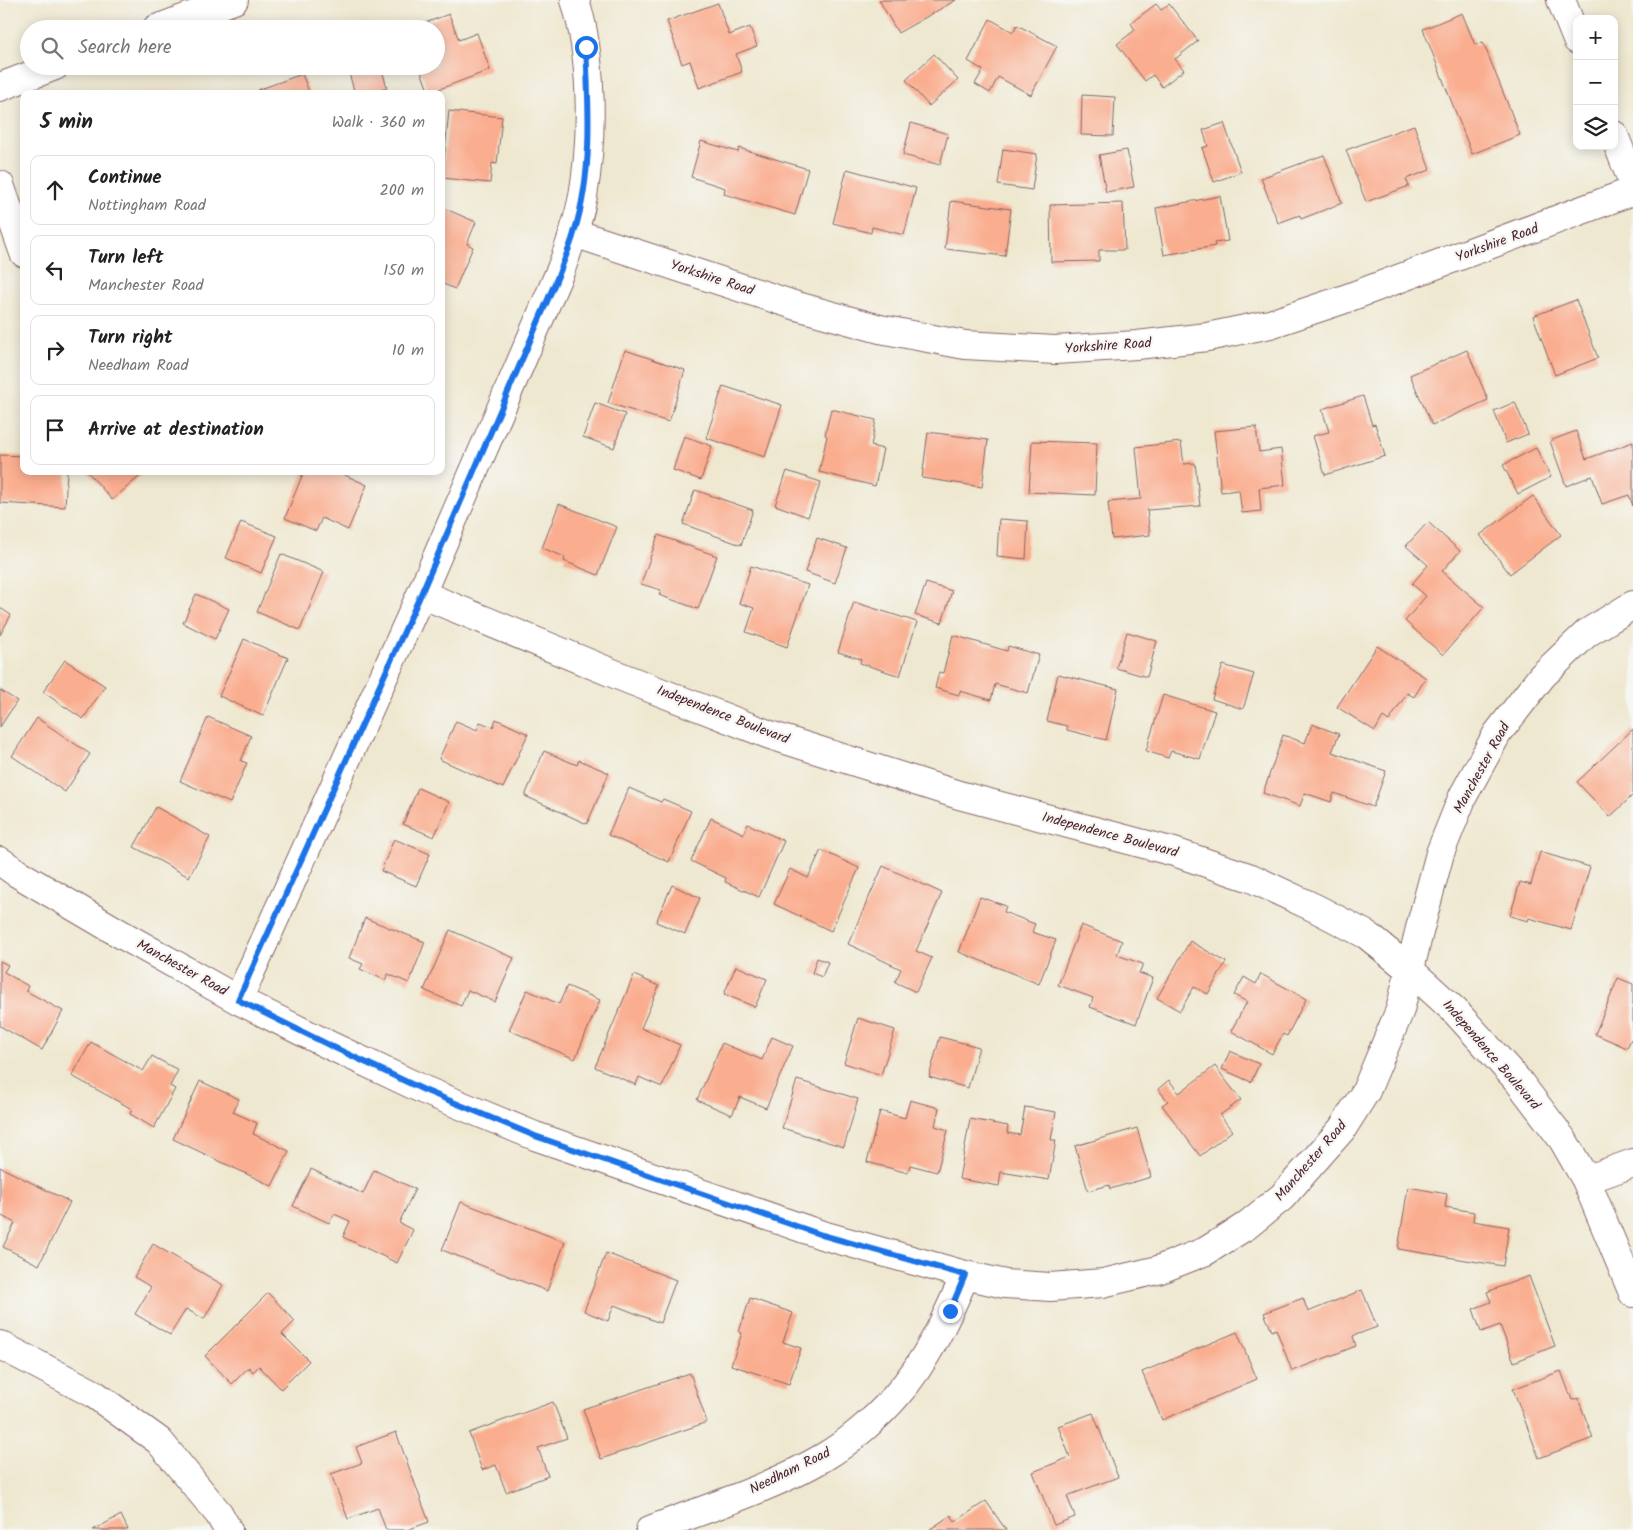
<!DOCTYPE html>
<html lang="en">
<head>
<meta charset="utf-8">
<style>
  :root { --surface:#fff; --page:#f6f6f6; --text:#222; --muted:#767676; --line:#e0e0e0 }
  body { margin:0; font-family:Kalam,sans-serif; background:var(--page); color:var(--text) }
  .controls { position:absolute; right:15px; top:15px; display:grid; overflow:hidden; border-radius:10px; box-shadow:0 2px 12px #0003 }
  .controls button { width:45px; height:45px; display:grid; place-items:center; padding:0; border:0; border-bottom:1px solid var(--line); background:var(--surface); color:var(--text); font:25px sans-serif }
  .stop { position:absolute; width:15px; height:15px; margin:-11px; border:4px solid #1a73e8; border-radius:50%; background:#fff }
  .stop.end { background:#1a73e8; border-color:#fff; box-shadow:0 1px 5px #0008 }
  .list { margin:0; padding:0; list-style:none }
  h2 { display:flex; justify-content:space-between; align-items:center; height:65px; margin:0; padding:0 20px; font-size:21px }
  h2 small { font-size:16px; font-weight:400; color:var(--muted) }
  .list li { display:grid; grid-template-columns:32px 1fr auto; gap:15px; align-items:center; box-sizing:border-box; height:70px; margin:0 10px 10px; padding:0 10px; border:1px solid var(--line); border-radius:10px }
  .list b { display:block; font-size:19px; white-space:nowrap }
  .list p { margin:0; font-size:16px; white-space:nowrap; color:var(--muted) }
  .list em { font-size:16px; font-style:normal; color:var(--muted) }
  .icon { flex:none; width:28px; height:28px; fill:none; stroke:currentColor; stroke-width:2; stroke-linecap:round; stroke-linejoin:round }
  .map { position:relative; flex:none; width:1633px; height:1530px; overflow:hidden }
  .search { position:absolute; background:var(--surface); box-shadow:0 2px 12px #0003; left:20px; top:20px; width:425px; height:55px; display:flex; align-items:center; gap:12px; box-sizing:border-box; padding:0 18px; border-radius:28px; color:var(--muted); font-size:19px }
  .panel { position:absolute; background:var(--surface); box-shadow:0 2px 12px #0003; left:20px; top:90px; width:425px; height:385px; border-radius:10px }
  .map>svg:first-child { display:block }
</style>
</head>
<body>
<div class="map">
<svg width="1633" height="1530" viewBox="0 0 1633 1530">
  <rect width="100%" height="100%" fill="#f6f6f2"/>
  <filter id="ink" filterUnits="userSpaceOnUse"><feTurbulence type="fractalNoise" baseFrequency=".02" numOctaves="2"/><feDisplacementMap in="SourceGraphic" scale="10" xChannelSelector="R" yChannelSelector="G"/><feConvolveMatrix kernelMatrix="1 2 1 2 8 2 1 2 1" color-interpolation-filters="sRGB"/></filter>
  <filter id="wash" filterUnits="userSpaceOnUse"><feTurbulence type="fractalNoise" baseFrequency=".0096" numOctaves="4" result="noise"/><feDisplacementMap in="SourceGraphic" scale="20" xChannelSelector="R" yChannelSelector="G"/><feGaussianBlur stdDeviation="1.12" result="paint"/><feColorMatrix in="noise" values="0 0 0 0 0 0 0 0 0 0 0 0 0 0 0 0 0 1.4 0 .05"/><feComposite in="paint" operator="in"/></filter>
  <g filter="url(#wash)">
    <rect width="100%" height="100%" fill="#efe8d0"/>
    <g id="blocks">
      <!-- building -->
      <path fill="#faad8f" d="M879,0h77l-58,33z
        M718,3l11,32 21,-8 7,19 -21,8 6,18 -43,16 -9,-27 -8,3 -15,-43z
        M1156,4l5,6 8,-6 29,37 -23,18 9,11 -22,17 -9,-12 -8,6 -28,-37 18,-14 -4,-7z
        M1462,13l13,32 8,-3 37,93 -48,19 -49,-125z
        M449,14l10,26 18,-7 13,37 -61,23 -10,-27h17v-37h-27z
        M990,19l23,13 4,-7 40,21 -26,49 -33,-18 -8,16 -15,-9 8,-14 -15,-9z
        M934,54l24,26 -29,26 -23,-26z
        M347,66h34l6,22 -19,6h-13z
        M302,74l8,20h-50l-2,-4z
        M1082,95l33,2 -2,39 -32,-1z
        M449,111l53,6 -5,47 -5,-1 -2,20 -48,-5z
        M911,123l37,11 -8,31 -37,-10z
        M1224,123l17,49 -27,10 -12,-34 6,-2 -5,-16z
        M1414,125l16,45 -24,9 3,7 -43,16 -20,-52z
        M701,141l37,11 1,-4 69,21 -13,46 -71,-21 1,-6 -34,-11z
        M1003,149l34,5 -5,36 -34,-5z
        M1127,150l7,37 -28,5 -7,-37z
        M1324,155l18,48 -41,16 -1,-4 -22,8 -17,-45z
        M847,169l69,19 -12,47 -32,-8 -1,6 -38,-10z
        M1220,196l8,45 -14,2 1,3 -51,9 -8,-47z
        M951,201l60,8 -6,47 -60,-7z
        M1123,203l2,47h-26v11l-48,1 -1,-57z
        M441,207l35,15 -9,22 6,3 -18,42 -14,-6z
        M1576,300l22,58 -43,17 -22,-59z
        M625,350l60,20 -16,52 -61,-19z
        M1467,350l21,50 -56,25 -22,-50z
        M723,386l59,19 -17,52 -59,-19z
        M1363,396l9,29 3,-1 10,32 -60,19 -12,-39 16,-4 -7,-23z
        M1515,402l13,32 -22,9 -12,-32z
        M595,403l30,11 -11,34 -31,-11z
        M831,409l45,11 -5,26 12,3 -8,37 -56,-14 8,-36 -2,-1z
        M1256,427l3,25 22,-3 4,36 -26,3 2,23 -19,2 -3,-23 -18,2 -7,-61z
        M1576,431l10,28 47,-17v64l-4,-11 -27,9 -10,-28 -26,10 -16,-45z
        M928,432l60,8 -6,47 -60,-9z
        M684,436l28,10 -11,34 -28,-10z
        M1032,441l65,2 -2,52 -66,-3z
        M1181,442l3,22 11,-1 5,43 -53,4 3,25 -38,4 -4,-37 33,-3 -5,-52z
        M1536,448l15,29 -33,17 -15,-29z
        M0,455l24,1v15h43l-2,36 -65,-4z
        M87,471h59l-34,29z
        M304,471h32l31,14 -19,45 -26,-12 -6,13 -31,-13z
        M787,471l34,11 -13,35 -33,-12z
        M695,490l58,20 -12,35 -58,-21z
        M1533,496l28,39 -51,39 -30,-39z
        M559,504l58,23 -19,48 -34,-14 1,-4 -23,-9z
        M999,519l29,2 -2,38 -29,-3z
        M241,522l36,14 -16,37 -35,-15z
        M1428,522l32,29 -18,20 42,36 -41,48 -38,-34 21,-25 -14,-12 16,-19 -22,-19z
        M658,535l59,21 -19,53 -39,-14 2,-5 -20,-6z
        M817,538l30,10 -12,35 -30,-11z
        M281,554l43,18 -24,58 -43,-18z
        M751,566l57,19 -21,62 -41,-15 8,-24 -15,-5z
        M926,583l26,8 -10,32 -27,-8z
        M196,594l33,15 -14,30 -32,-16z
        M854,602l63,20 -17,54 -40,-13 1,-4 -23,-7z
        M0,608l11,7 -11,20z
        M1127,632l30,9 -10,36 -31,-9z
        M953,635l54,16 1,-5 31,9 -11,38 -33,-9 -4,16 -31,-9 -1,4 -24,-7 4,-16 4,1z
        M244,639l44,19 -25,58 -44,-20z
        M1377,646l49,32 -12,19 -7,-4 -18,28 -6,-4 -8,14 -38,-24z
        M65,660l40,26 -22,33 -40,-27z
        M1223,665l31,9 -11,35 -31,-10z
        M1058,674l60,15 -12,51 -39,-10v-4l-20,-5z
        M0,690l17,11 -17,26z
        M1163,695l52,16 -15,48 -29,-8 -3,7 -22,-7z
        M208,717l43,19 -10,25 6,2 -17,40 -50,-22z
        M37,718l53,36 -25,38 -53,-36z
        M496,719l32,15 -25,54 -64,-29 17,-38 21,9 3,-8 13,5z
        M1312,724l27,10 -7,18 54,19 -13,36 -39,-14 -3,9 -26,-9 -5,13 -37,-13 20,-58 22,8z
        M1633,729v66l-23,22 -33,-35z
        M544,751l33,14 2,-5 30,13 -22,51 -62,-28z
        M418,788l31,14 -15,35 -31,-13z
        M629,788l32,14 2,-3 28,12 -22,51 -61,-27z
        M156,807l54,30 -21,40 -55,-30z
        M711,818l33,16 4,-10 36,17 -25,56 -34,-15 1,-4 -35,-17z
        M394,839l36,15 -14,32 -35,-15z
        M821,850l38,18 -28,63 -57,-27 16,-35 18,9z
        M1540,852l50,15 -19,63 -42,-12 -1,3 -18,-5 10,-34 11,3z
        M883,866l59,27 -26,58 16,7 -16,34 -21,-10 6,-13 -53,-25z
        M672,885l28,13 -15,36 -29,-12z
        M980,897l26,9 -2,6 31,12 -3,8 24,8 -17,44 -80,-32z
        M365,918l60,24 -16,41 -21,-9 -3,6 -25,-11 3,-5 -14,-6z
        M1081,925l41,16 -5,14 26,9 -4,9 14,5 -17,46 -46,-17 3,-9 -35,-13z
        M450,930l64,28 -19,44 -27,-12 -7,16 -37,-16z
        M1190,941l36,21 -18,32 -14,-7 -14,24 -23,-13z
        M817,958l11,4 -6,15 -10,-4z
        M0,961l8,4 -4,7 24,14 -2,5 37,20 -21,39 -42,-24z
        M736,966l31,13 -12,28 -31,-13z
        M1261,974l45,25 -19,37 -4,-2 -11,20 -41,-23 16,-29 -13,-7 10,-18 12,7z
        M634,975l25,11 -18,42 39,17 -18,42 -23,-10 -3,8 -41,-18z
        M1618,978l15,6v56l-2,-1 -4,9 -32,-14z
        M567,986l33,14 -25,59 -66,-29 18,-40 32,14z
        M858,1018l37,12 -14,45 -37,-12z
        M772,1037l21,9 -27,62 -26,-11 -8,18 -35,-15 25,-57 40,17z
        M940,1037l39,10 -11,41 -39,-11z
        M91,1042l52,29 9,-15 26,14 -8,16 5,3 -21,39 -24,-14 2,-5 -60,-33z
        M1230,1051l29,13 -8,18 -29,-13z
        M1215,1066l26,34 -21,15 12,16 -32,25 -38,-51 6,-4 -10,-12 11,-9 10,13z
        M797,1080l61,19 -14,48 -62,-19z
        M200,1081l39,18 -6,13 24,11 -4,11 36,17 -17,35 -99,-47z
        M910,1100l29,8 -4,18 13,4 -11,42 -27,-7 -2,8 -41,-11 13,-51 25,7z
        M1025,1107l31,5 -5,28h5l-7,40 -48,-8 -2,14 -40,-7 11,-60 38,7 -1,7 13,2z
        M1137,1128l14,49 -41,12 -1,-4 -21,6 -13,-45z
        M0,1167l70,35 -31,63 -36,-18 12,-24 -15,-8z
        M311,1169l52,25 11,-24 41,19 -16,34 14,7 -16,33 -54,-26 7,-16 -16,-7 -5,9 -36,-17z
        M1408,1187l39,7 -2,13 29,5 -1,9 36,6 -6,39 -105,-17z
        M461,1202l104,40 -18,49 -105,-41z
        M153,1244l70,41 -19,34 -18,-10 -16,26 -35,-21 16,-27 -17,-10z
        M606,1253l70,27 -16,43 -46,-18 -6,16 -24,-10z
        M1529,1276l26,70 -41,16 -14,-37 -19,7 -8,-23 18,-7 -4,-10z
        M1362,1290l15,37 -24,9 3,10 -64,25 -16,-42 -4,2 -8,-18 39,-15 5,14z
        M268,1293l27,28 -13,13 27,27 -28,28 -22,-23 -6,6 -4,-5 -17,17 -27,-28z
        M750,1298l43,15 -10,29 18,6 -12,36 -58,-19 11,-32 -3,-1z
        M1237,1332l20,47 -95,41 -20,-48z
        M1561,1371l11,29 6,-2 15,40 -54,20 -26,-69z
        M690,1373l17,49 -106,37 -18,-50z
        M553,1402l14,36 -29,10 10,28 -42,16 -10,-27 -14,5 -13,-37z
        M1093,1413l25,64 -51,19 8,21 -21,8 -21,-53 37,-15 -12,-31z
        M396,1432l33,90 -22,8h-21l-8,-22 -30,11 -17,-45 31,-11 -6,-16z
        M986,1501l20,29h-77l22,-15 4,7z
        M121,1515l7,15h-35z"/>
    </g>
  </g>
  <g filter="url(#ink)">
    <use href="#blocks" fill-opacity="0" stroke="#846565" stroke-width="1"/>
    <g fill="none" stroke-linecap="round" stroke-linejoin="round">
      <defs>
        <path id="minor" d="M1561,0l16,40
          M156,29l78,-29
          M0,87l55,-21
          M1614,135l19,48
          M0,185l24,68
          M574,233l223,73 83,23 85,16 90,5 82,-5 70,-8 63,-13 72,-24 291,-109
          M421,594l206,85 143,56 189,60 215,57 77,26 64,30 52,27 43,35 45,41 64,71 44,58 23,40 47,113
          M0,861l17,12 102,60 119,67 93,46 93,44 111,46 287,99 143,40 40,9 45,3 53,-4 55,-13 48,-19 40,-25 36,-29 60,-68 24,-38 34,-81 20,-82 20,-75 23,-57 34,-62 45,-58 45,-43 46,-28
          M238,1000l183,-406 140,-325c9,-24 17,-47 22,-73 10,-58 10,-139 -8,-196
          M1586,1180l47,-17
          M0,1345l94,49 65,47 60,73 9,16
          M650,1530c57,-22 122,-42 174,-73 24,-14 54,-40 72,-61 31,-35 51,-79 69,-121"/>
      </defs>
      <!-- minor casing -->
      <use href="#minor" stroke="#846565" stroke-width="30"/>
      <!-- minor -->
      <use href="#minor" stroke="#fff" stroke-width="28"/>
    </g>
  </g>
  <g fill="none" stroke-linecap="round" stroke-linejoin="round" filter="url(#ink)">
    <!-- route -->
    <path stroke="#1a73e8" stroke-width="6" d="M586,47c3,62 7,126 -12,186 -3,12 -9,24 -13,36l-140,325 -183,406 93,46 93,44 111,46 287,99 143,40 -15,36"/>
  </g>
  <g text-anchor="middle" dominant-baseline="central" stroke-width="4.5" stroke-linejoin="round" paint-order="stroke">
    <!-- street labels -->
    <g font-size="14" fill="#4a1f2b" stroke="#f6f6f2">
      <text transform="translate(1497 243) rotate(-20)">Yorkshire Road</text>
      <text transform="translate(712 278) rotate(18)">Yorkshire Road</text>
      <text transform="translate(1108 346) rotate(-4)">Yorkshire Road</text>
      <text transform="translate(723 715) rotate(21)">Independence Boulevard</text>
      <text transform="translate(1482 768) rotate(-61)">Manchester Road</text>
      <text transform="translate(1110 835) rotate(15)">Independence Boulevard</text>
      <text transform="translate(182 968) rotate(29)">Manchester Road</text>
      <text transform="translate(1491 1055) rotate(49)">Independence Boulevard</text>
      <text transform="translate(1311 1161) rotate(-49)">Manchester Road</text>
      <text transform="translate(790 1471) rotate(-26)">Needham Road</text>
    </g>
  </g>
</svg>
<div class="controls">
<button>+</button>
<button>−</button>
<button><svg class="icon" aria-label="layers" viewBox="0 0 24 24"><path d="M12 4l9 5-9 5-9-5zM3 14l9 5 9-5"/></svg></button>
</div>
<div class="stop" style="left:586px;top:47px"></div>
<div class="stop end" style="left:950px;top:1311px"></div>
<div class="search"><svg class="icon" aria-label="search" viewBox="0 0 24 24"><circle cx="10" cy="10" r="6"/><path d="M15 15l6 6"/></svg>Search here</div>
<section class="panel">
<h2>5 min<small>Walk · 360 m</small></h2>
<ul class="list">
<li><svg class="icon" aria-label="ahead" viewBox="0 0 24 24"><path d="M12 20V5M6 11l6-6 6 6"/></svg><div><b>Continue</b><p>Nottingham Road</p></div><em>200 m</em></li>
<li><svg class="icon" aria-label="left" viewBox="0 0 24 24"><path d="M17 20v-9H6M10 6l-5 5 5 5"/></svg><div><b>Turn left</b><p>Manchester Road</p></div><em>150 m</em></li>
<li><svg class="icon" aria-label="right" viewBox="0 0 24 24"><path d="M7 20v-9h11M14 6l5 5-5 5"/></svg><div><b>Turn right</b><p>Needham Road</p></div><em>10 m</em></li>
<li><svg class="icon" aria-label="arrive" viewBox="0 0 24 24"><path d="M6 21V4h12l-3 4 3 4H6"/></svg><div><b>Arrive at destination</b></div></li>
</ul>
</section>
</div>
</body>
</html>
